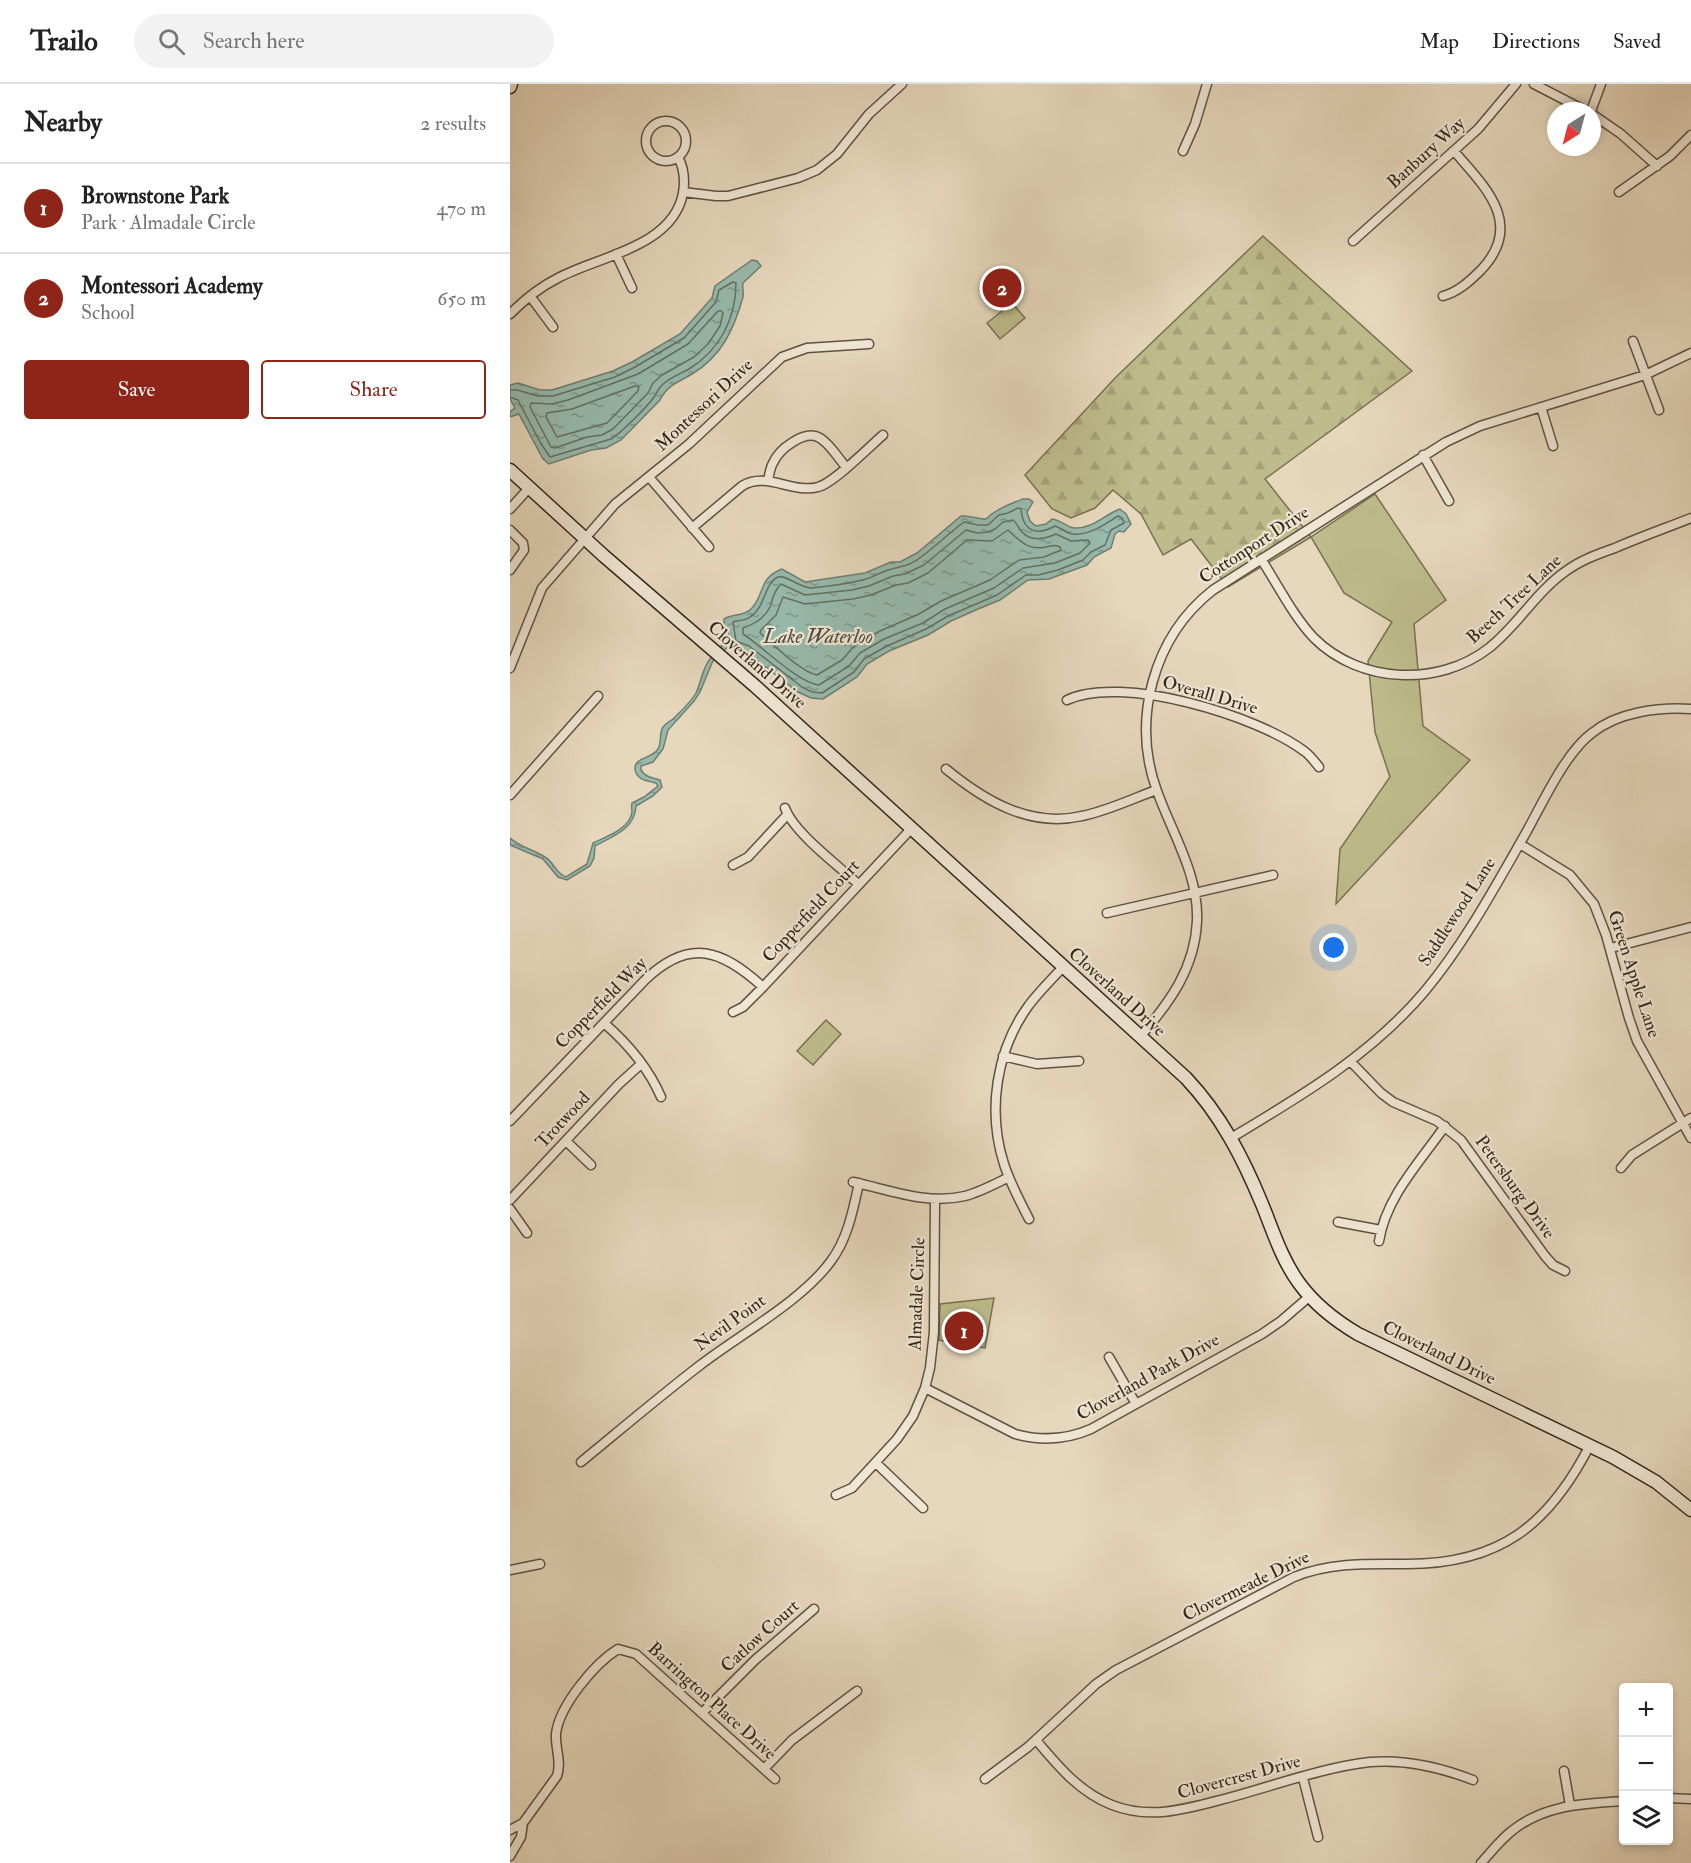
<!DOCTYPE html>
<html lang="en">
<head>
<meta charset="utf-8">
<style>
  :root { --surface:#fff; --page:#f2f2f2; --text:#222; --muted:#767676; --line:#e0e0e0; --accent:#8f2418 }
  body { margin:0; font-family:"IM FELL Double Pica",serif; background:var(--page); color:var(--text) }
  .controls { position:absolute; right:18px; bottom:18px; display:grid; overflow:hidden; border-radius:6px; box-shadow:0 3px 9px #0003 }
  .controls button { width:54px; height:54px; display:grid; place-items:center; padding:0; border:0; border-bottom:2px solid var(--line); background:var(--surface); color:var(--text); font:30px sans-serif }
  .compass { position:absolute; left:1037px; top:18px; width:54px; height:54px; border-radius:50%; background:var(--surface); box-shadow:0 3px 9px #0003; rotate:216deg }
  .you { position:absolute; left:824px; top:864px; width:21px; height:21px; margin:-15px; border:4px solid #fff; border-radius:50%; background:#1a73e8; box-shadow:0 0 0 9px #1a73e833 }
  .badge { display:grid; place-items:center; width:39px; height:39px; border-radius:50%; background:var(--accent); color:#fff; font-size:20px; font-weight:700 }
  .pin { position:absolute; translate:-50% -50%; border:3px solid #fff; box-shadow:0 2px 6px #0006 }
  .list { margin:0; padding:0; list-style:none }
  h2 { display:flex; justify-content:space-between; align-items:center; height:78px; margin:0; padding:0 24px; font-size:26px }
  h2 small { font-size:20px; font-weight:400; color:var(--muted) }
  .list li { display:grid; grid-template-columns:39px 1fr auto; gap:18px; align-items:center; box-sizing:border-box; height:90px; padding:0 24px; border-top:2px solid var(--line) }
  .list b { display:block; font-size:22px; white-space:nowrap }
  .list p { margin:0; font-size:20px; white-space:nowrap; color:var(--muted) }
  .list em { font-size:20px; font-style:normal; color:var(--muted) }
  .actions { display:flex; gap:12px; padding:18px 24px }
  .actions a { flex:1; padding:14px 0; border:2px solid var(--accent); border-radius:6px; text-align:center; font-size:21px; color:var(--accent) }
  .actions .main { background:var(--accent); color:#fff }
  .icon { flex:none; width:33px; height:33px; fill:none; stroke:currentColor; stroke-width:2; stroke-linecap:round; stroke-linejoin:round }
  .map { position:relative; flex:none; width:1181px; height:1779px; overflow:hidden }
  header { display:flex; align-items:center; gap:36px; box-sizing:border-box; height:84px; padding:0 30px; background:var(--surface); border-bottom:2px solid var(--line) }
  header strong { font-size:28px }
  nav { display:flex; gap:33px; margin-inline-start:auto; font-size:21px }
  .search { width:420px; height:54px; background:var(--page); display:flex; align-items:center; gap:15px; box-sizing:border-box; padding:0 21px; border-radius:33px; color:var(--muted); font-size:22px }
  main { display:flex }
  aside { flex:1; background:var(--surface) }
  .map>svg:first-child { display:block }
</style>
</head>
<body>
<header>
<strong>Trailo</strong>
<div class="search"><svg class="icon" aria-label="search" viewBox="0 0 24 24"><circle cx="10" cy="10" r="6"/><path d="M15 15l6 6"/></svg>Search here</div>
<nav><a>Map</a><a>Directions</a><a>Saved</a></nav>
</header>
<main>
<aside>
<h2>Nearby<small>2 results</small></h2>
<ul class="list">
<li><span class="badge">1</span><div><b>Brownstone Park</b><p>Park · Almadale Circle</p></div><em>470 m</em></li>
<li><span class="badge">2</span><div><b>Montessori Academy</b><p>School</p></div><em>650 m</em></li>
</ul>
<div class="actions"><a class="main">Save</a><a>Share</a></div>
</aside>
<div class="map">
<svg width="1181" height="1779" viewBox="0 0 1181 1779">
  <defs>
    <pattern id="forest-firs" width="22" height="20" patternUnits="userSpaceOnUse" patternTransform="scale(1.5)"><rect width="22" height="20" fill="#bebc8c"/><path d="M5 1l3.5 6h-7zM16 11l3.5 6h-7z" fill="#a4a178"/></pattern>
    <pattern id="water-ripples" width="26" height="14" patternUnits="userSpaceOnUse" patternTransform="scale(1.5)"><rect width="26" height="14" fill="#97baad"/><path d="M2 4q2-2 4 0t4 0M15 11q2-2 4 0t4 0" fill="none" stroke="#7c978c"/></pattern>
  </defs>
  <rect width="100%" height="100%" fill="#e7d8bd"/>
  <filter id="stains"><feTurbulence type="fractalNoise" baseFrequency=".00333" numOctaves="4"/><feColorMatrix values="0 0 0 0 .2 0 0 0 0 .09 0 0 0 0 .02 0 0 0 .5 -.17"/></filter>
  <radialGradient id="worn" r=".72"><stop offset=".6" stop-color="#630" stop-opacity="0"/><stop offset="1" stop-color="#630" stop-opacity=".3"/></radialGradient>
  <!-- forest -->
  <path fill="url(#forest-firs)" stroke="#787153" stroke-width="1.5" d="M753,152l149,135 -147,108 46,58 -83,50 -37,-48 -28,16 -22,-41 -28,-24 -18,18 -24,10 -19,-9 -27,-34 91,-98z"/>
  <!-- green -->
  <path fill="#bebc8c" stroke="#787153" stroke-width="1.5" d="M502,219l13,15 -25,21 -13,-16z
    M865,410l71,106 -32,24 9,102 47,34 -134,144 4,-55 50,-72 -15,-45 -7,-71 24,-39 -48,-29 -33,-56z
    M316,936l15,14 -28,31 -16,-14z
    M484,1214l-9,50 -46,-8 1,-36z"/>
  <!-- water -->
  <path fill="url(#water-ripples)" stroke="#6f7f72" stroke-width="1.5" d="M242,176l5,1 4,5 -18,17c-1,5 1,9 0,14 -9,32 -21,59 -51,77 -13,8 -25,11 -32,26l-39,40 -15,8 -15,2 -42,14 -6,-5 -24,-45 -9,3v-5l5,-4 -5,-9v-14l8,-2 22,7h12l61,-19 19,-9 48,-28 32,-36 3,-12z
    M513,415h6l4,3 -6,10 3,9 6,5 10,-2 6,-5c9,1 14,8 22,9 19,1 31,-14 46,-19l6,5 5,10 -7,8 -5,-1 -4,3 -4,14 -17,9 -7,8 -38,14 -21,1 -28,20 -22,9 -27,12 -23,14 -39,16 -22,13 -10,13 -34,22 -12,-1 -13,-6 -56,-43 -15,-1 -11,8 -4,7 -12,29 -6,9 -26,29 -5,19 -10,13 -12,4v4c5,8 11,7 19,10l2,7 -9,9 -17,10c-1,23 -23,30 -41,40l-1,12 -4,8 -23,14 -9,-3 -15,-18 -33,-14v-7c12,10 22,11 35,19 9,5 11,17 21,20l21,-13 6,-21c12,-6 37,-14 39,-31 0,-3 -1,-6 0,-9l12,-6 14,-11 -2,-3c-8,-2 -20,-3 -21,-14 -1,-12 17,-10 23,-20 4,-7 1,-16 5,-22 3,-4 8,-6 11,-9 7,-7 17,-16 22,-25 5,-10 6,-24 14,-34 5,-7 11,-9 14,-18h7l-7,-18v-4c9,-6 19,-2 27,-10 14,-14 7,-31 31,-40l23,13 60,-9 26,-11h9l17,-9 44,-37c9,-1 16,3 25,3 10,-10 24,-15 37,-20z"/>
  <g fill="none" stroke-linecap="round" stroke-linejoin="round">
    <!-- shore -->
    <path stroke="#647064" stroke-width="1.5" d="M208,227h3l2,2 -3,13 -12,18 -14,13 -32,18 -9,8 -5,10 -35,36 -11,6 -15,2 -32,11 -4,-1 -21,-40 1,-4 21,1 16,-4 70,-26 50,-30z
      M125,302l4,1 -1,4 -31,32 -50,14 -11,-20 1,-4 25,-4z
      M0,306h7l21,6h15l62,-19 20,-10 49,-29 32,-36 3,-12 14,-8 3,1c0,35 -16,67 -47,86 -9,5 -20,9 -27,16 -4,4 -5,8 -8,12 -7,10 -33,36 -43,42l-61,18 -10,-15 -22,-42 -8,-3
      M508,424l3,1c2,23 16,27 34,17 6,2 11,7 18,8 16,2 32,-10 45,-18l4,2 2,5 -13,7 -6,15 -14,7 -8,8 -25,10 -20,5h-12l-29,20 -49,21 -22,13 -39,17 -23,13 -10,13 -32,21 -10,-1 -10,-5 -53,-41 -13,-5 -3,-19c5,-2 12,-1 17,-5 16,-10 14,-34 28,-40 8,-3 21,11 34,11 18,-2 37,-4 54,-9 9,-3 17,-8 26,-10 10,-3 20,-4 29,-12 15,-11 28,-24 43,-35l14,3h10l11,-10 9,-2z
      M503,436c4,3 5,8 9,12 9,10 23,7 34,2l15,7 17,-1 2,3 -10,10 -25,10 -32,5 -29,20 -49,21 -22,14 -39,16 -24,14 -11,13 -30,19c-21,-2 -57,-39 -76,-51v-6c10,-3 22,-10 27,-21 3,-9 4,-16 11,-23l24,11 47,-5 17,-4 24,-10 12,-2 19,-9 42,-35 11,3 11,-1 7,-3 8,-7z
      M498,446c12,11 20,21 38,17 7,-1 8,-3 14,0l1,3 -17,7 -25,3 -29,20 -49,21 -22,13 -39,17 -25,14 -13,15 -25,15c-16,-3 -43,-30 -57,-42l1,-3 15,-15 7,-18 22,7 48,-5 18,-4 25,-10 12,-2 20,-10 39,-33 25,1z"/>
    <defs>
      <path id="street" d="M1024,0l52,27
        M1081,27l10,-27
        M1082,30l29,20 36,32
        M136 57a20 20 0 1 1 40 0a20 20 0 1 1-40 0Z
        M673,67l12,-27 12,-40
        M173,108l33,4h12l70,-18 19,-8 20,-16 32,-40 33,-30
        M1109,108l51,-36 21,-21
        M843,157l125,-112 38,-45
        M106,170l16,34
        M20,212l23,31
        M933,212c15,-4 27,-15 38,-26 44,-46 4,-83 -27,-119
        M0,230c14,-14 30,-27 48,-36 41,-22 115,-31 125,-85 2,-12 1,-25 -5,-36
        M1123,257l26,69
        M1031,323l12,39
        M913,371l26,46
        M139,393l60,70
        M258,397c1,-6 2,-13 5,-18 6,-14 32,-34 47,-25 10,6 18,20 26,29
        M0,425l19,-21
        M182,444l50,-42c24,-15 51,8 76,1 16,-4 51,-40 65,-52
        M0,446l13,13 1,7 -14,20
        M751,475c17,26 32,57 53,79 46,46 125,49 175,10 29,-23 47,-56 77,-77 15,-11 32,-17 49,-23 25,-11 51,-20 76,-30
        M0,584l32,-80 73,-84 74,-60 93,-87 25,-9 62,-4
        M557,616c54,-26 191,16 237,51 6,4 11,11 15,16
        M436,685c39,32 84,59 136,47 25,-5 50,-17 74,-26
        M0,711l88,-99
        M275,724c9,25 53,57 73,76
        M1010,760l50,31 24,29 12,31 23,83 8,23 54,97
        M223,781l15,-8 39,-42
        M597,829l166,-38
        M1101,864l80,-21
        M223,928l10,-5 20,-20 148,-158
        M94,939c23,20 45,46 57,74
        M630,953c30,-35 55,-69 57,-116 2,-46 -25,-88 -40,-130 -26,-71 -4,-154 56,-201l233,-148 34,-16 165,-51 46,-22
        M493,972l34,8 42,-3
        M841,978l30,31 12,9 44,19 24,19 84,116 8,9 12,6
        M0,1037l135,-141c45,-43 77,-30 118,7
        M721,1054c70,-42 140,-83 194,-147 40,-48 71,-106 102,-160 16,-29 39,-79 65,-98 26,-21 66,-26 99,-24
        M56,1057l25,24
        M1111,1084l11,-13 59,-37
        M343,1098c37,8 74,23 112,14 15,-4 30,-12 44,-19
        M0,1116l109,-116 22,-20
        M0,1125l17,24
        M519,1135c-9,-18 -19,-36 -25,-55 -17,-53 -8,-114 25,-159 10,-13 23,-26 34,-38
        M828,1138l43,8
        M869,1157c7,-44 41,-79 66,-115
        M599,1273l27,47
        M415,1304l90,46c26,7 51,6 76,-5l171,-95 19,-13 29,-25
        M71,1378c39,-32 78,-65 118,-96 40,-31 103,-65 132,-105 17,-23 22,-51 28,-78
        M366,1379l47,45
        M326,1411l16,-7 45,-49 16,-23 12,-28 5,-20 4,-36 1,-132
        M0,1486l30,-6
        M192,1629l53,-53 59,-51
        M526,1656c22,26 43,52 76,65 38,15 74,4 112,-6 46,-12 100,-32 146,-37 36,-3 70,5 103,18
        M254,1685l28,-29 65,-49
        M1054,1687l6,34
        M793,1694l15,59
        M475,1695l43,-32 68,-63 20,-14 178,-93c37,-15 74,-13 113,-13 93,0 142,-39 183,-119
        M1158,1714l23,1
        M0,1746l13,-7 34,-47c5,-14 -2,-28 -1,-42 3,-28 39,-71 62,-85l18,5 139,125
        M0,1772l11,-19 2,-14
        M971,1779c10,-11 20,-24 32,-33 33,-26 71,-26 111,-29"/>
      <path id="secondary" d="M0,3l1,-3
        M0,386l94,86 151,130 431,392c35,37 57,80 76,126 11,27 20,56 37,79 16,22 37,38 59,51l255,123 43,25 35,28"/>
    </defs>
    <!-- street casing -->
    <use href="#street" stroke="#5f5243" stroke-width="11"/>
    <!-- secondary casing -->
    <use href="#secondary" stroke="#32261a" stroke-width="15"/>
    <!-- street -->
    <use href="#street" stroke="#efe6d4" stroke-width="8"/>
    <!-- secondary -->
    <use href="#secondary" stroke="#efe6d4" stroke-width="12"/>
  </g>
  <g text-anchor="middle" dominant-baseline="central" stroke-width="4.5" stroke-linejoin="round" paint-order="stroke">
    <!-- street labels -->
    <g font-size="18" fill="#32261a" stroke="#efe6d4">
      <text transform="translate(916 69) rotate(-42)">Banbury Way</text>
      <text transform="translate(194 321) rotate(-43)">Montessori Drive</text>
      <text transform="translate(744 461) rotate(-33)">Cottonport Drive</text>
      <text transform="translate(1004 515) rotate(-43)">Beech Tree Lane</text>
      <text transform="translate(247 581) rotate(41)">Cloverland Drive</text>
      <text transform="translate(700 611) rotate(16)">Overall Drive</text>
      <text transform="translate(301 827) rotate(-47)">Copperfield Court</text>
      <text transform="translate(947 828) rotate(-57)">Saddlewood Lane</text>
      <text transform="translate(1124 890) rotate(72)">Green Apple Lane</text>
      <text transform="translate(607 908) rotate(42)">Cloverland Drive</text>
      <text transform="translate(91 919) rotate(-45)">Copperfield Way</text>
      <text transform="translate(53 1036) rotate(-47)">Trotwood</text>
      <text transform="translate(1005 1103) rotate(54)">Petersburg Drive</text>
      <text transform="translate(407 1210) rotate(-88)">Almadale Circle</text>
      <text transform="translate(220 1239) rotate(-36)">Nevil Point</text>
      <text transform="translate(929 1269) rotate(26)">Cloverland Drive</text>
      <text transform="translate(638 1293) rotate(-29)">Cloverland Park Drive</text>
      <text transform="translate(736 1502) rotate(-26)">Clovermeade Drive</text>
      <text transform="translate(250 1552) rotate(-42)">Catlow Court</text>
      <text transform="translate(202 1617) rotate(42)">Barrington Place Drive</text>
      <text transform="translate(729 1693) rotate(-15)">Clovercrest Drive</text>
    </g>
    <!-- water labels -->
    <g font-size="20" font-style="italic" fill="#4b4b3f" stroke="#efe6d4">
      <text x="308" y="552">Lake Waterloo</text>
    </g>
  </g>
  <rect width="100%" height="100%" filter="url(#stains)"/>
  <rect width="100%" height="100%" fill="url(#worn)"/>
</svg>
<div class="controls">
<button>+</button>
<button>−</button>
<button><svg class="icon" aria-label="layers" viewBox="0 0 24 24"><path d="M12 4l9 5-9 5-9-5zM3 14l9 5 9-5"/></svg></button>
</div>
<svg class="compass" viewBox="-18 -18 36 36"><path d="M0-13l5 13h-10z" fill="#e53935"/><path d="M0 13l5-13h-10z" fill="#767676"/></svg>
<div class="you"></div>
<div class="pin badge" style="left:454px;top:1247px">1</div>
<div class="pin badge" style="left:492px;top:204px">2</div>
</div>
</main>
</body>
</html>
